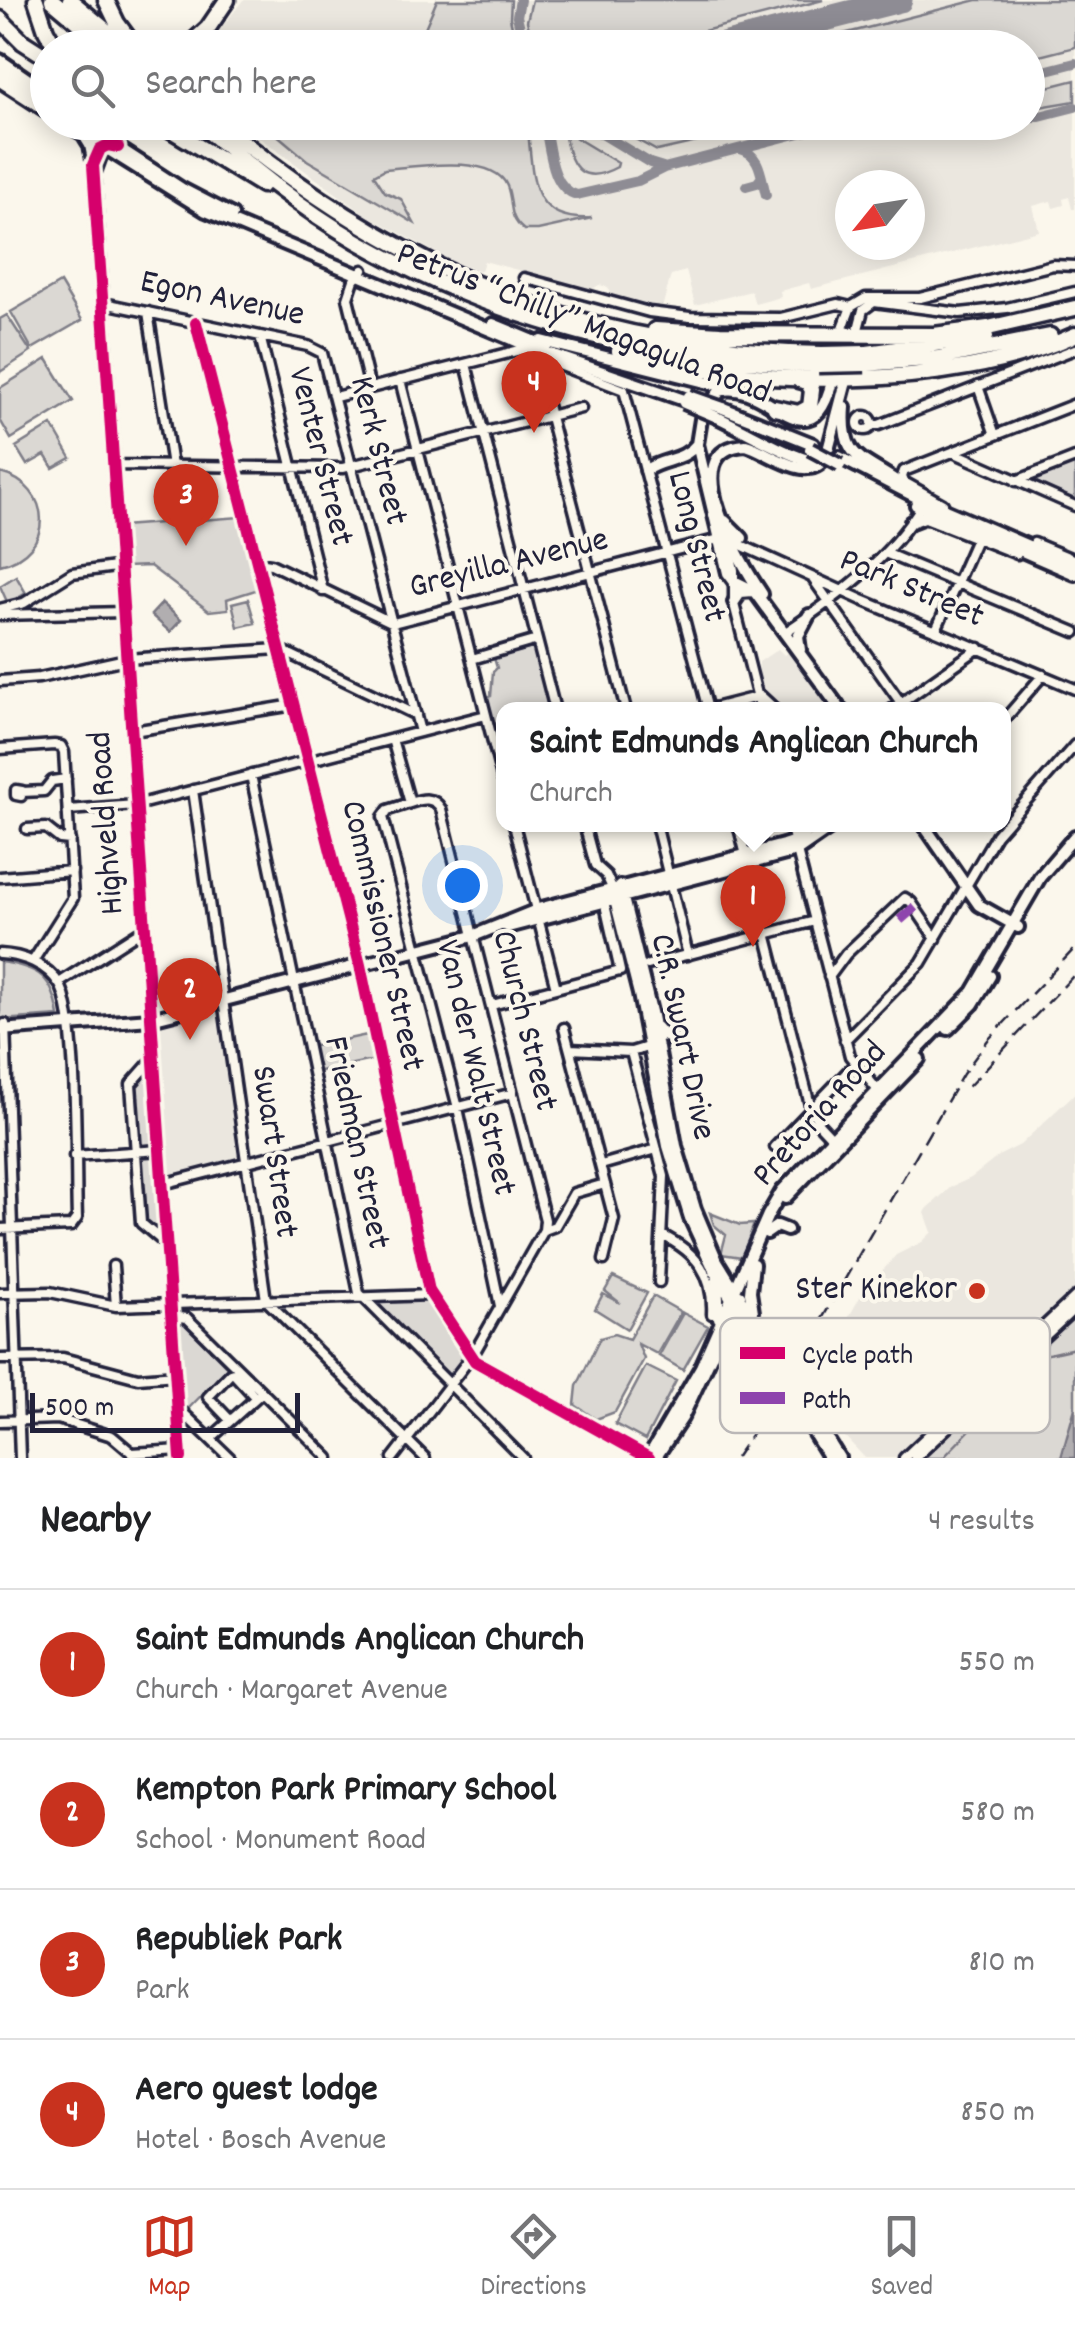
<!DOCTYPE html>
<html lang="en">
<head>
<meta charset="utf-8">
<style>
  :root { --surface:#fff; --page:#f6f6f6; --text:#202124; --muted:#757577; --line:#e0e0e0; --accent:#c8321e }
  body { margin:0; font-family:Dekko,sans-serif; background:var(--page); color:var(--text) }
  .compass { position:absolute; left:835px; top:170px; width:90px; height:90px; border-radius:50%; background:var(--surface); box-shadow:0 5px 25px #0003; rotate:240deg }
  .scale { position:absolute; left:30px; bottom:25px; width:270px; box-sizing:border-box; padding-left:10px; border:5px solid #22223b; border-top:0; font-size:28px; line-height:35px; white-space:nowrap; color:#22223b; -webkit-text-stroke:8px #fbf7ec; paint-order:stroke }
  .you { position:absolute; left:462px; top:885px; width:35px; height:35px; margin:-25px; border:8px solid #fff; border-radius:50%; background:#1a73e8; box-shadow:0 0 0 15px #1a73e833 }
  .badge { display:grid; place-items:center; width:65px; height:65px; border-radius:50%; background:var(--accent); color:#fff; font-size:32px; font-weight:700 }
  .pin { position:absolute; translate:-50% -82px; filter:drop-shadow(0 2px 5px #0008) }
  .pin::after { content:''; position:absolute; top:52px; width:35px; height:30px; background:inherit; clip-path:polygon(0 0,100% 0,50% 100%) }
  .popup { position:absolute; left:496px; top:702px; width:515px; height:130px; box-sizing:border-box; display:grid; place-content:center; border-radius:20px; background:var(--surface); filter:drop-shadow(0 2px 8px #0005); font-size:32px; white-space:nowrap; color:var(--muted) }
  .popup b { font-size:38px; color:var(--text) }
  .popup::after { content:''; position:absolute; left:50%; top:100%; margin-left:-20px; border:20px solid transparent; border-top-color:var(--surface) }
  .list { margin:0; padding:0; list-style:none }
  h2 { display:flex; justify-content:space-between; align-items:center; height:130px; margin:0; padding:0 40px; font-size:42px }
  h2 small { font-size:32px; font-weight:400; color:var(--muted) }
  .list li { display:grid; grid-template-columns:65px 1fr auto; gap:30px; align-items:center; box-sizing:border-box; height:150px; padding:0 40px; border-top:2px solid var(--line) }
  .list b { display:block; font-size:38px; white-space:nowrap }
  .list p { margin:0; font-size:32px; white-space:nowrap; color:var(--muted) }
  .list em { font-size:32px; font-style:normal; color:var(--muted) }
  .icon { flex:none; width:55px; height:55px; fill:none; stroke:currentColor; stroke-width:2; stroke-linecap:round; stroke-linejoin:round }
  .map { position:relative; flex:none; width:1075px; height:1458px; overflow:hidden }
  .search { position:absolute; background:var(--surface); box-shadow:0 5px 25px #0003; left:30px; right:30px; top:30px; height:110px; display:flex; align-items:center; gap:25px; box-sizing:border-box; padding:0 35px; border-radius:55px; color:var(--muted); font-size:38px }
  .sheet { height:730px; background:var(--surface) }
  nav { display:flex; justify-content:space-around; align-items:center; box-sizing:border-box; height:140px; border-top:2px solid var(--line); background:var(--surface); font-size:28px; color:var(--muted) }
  nav a { display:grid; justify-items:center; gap:5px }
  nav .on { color:var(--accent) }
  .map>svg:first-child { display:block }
</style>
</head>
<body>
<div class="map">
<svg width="1075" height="1458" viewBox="0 0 1075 1458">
  <rect width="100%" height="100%" fill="#fbf7ec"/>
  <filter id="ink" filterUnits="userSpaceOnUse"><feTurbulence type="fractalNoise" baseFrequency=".01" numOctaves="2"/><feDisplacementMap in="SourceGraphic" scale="20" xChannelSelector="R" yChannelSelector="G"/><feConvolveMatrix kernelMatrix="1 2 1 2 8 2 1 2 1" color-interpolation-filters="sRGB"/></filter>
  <g filter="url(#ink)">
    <!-- built -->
    <path fill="#ebe7df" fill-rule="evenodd" d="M243,0h832v209h-3l-3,-12 -6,2 1,6 -11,3 -2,-7 -18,5 6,25 -228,58 -2,-6 -29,8 1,6 -26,7 -4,-13 -56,14 -9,-34 -15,4 -10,37 -49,-12 -4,-13 -9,-2 -8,5 -107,-29 -3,10 -22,-6 -94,-51 -126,-91 789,-1v-74h-822zM850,185h60v60h-60z
      M778,649l6,6 7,-5 42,59h-68v-18l-6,-10v-19z
      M218,1008l4,2 21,149 -72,18 -13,-146 3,-8z
      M1075,1093v200l-175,165h-35l-28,-30 6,-7 -29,-32 -2,-6 48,-86 36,-42 26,-13 10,-10 -7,-19 2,-4 24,-22 20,-9 29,-23 20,-10z"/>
    <!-- green -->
    <path fill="#dbd8d3" stroke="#7e7d87" stroke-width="2.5" d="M437,0h74l-1,18 7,29h-120l28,-19z
      M532,0h291l-181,47 -108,1 -7,-27z
      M977,0h98v47l-47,12v-11l-236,-1z
      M1075,80v21l-47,8v-17z
      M273,123h254c7,50 -1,99 65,95l-54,12h-14c-17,-13 -10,-26 -17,-44 -13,-33 -94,-19 -122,-17l-11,6 11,17 16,7 13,24 -107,-63 -32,-27z
      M606,123h175l-124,28z
      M568,133l50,30 -1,4c-33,18 -46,3 -52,-30z
      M60,283l22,37 -50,29 -21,-37z
      M7,315l24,37 -31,20v-53z
      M47,359l26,42 -62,38 -11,-19v-32z
      M52,425l19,33 -18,10 -8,-13 -18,10 -11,-18z
      M1075,458v42l-52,-23z
      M0,473c54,13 55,80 0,92z
      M240,517l19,72 -32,10 1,10 -19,2 -59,-45 -25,1 -3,-41z
      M16,576l10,17 -18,11 -8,-18z
      M248,599l7,24 -17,4 -6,-24z
      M532,648l4,1 15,60 -48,1v21l-7,2 -9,-36 4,-1 2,-24 4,-4 -3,-10z
      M0,962c39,5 53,15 59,54l-59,4z
      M367,1035l5,25 -57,12 -5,-25z
      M151,1067l5,81 -18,2 -3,-65z
      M156,1153l1,2 6,83 -19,-16 -5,-68z
      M710,1213l30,12 14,-1 -12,33 -21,-3 5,-19 -12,-10z
      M613,1277l34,16 -20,36 -32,-20 8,-15 17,9 -15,-12z
      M653,1296l28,16 -24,42 -19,-10 6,15 -29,53 -19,7 -21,-14 2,-19 23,-48 14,-4 15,5z
      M428,1299l37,56 1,5 -14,18 -6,-1 -72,-74z
      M683,1313l25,13 -25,44 -24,-14z
      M1075,1317v141h-155l18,-17z
      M183,1322l45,46 -41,42 -3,-3 -6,-82z
      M646,1366l30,15 -31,59 -30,-16z"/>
    <!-- water -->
    <path fill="#b1aeb0" stroke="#787681" stroke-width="2.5" d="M162,603l19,17 -11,12 -19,-17z
      M1075,1408v50h-14z"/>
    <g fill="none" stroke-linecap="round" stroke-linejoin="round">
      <!-- stream -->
      <path stroke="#787681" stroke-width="2.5" d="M943,1458l52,-54 38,-33 2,-14 40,-9"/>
      <!-- taxiway -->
      <path stroke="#8e8c94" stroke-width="10" d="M520,0l-3,16 8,32
        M1028,75l47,-12
        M1028,119l47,-12
        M544,122c6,24 6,66 33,73l61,-14 26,-13 178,-46
        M582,122l68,41 13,4
        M740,149c21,5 21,28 26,46
        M746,186l11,-3 4,-5"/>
      <!-- runway -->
      <path stroke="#8e8c94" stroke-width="25" d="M711,48l189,-48"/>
      <defs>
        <path id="minor" d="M94,156l87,1302
          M96,172l7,-19 -2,-11
          M363,270l-9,10 -6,18 22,90
          M524,278l125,34 41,5 91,1 57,-14 13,3
          M104,303l204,43 14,7 98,379
          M148,312l24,154
          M196,323l164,642 69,326 46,70 174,97
          M841,333l10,-26 15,-9h54l133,-33 22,1
          M857,333l6,-23 11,-8 86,11 47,-5 68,-16
          M260,336l63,255
          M533,351l93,359
          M466,364l89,346
          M400,380l103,401
          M978,386l17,49
          M335,397l185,-47 104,40 84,320
          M858 423a7 7 0 1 1 14 0a7 7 0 1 1-14 0Z
          M873,425h6l196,-76
          M953,452l122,54
          M115,465l228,3 238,-60
          M1016,481l59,-23
          M943,504l-39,-22 -2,-5 2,-6 171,-67
          M928,519l89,35
          M727,538l7,32v34l27,106
          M730,540l132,60 213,89
          M1034,543l41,17
          M885,553l190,79
          M257,562l14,2 122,59 330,-85
          M813,579l93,131
          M0,609l24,-6 48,-30 50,-7
          M0,615l124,-3
          M936,630l40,-91
          M784,633c51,-34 106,-74 138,-128
          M472,659l65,-19
          M0,681l39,-3 87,-19 153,-10 137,66
          M706,710l55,-14 15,14
          M891,710l88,-62
          M1003,721l40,-46
          M133,731l161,-26
          M392,739l18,64c12,-4 24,-7 31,6l104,411 -1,10 -70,123 -81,105
          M0,749l54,-4 7,1 3,6 9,146 -40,63
          M251,775l108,518 164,165
          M16,790l6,1 -1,5 -5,-1z
          M193,790l73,510 159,158
          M22,792l22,-1 8,-10 14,-2
          M410,803l-22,7 -5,7 75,291 42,198
          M68,810l68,-5 350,-90
          M514,824l42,164
          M584,824l11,41 11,10 6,13
          M656,824l32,131
          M738,824l73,285 8,15 15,16
          M790,824l60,232 29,36
          M27,829l19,-1 14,11 10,1
          M0,877l72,-6
          M0,954c22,1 47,10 60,31 19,33 15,187 17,233l-6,8 -71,3
          M648,965l167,-44
          M829,977l17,-23 59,-56 6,4 25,37
          M59,983l86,-55
          M492,1005l128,-34 -14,-62
          M5,1024l15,434
          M564,1028l50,191 -10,41
          M845,1040l76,-77 75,-128 79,-90
          M570,1049l61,3 23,-7
          M631,1052l33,124 -5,106
          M154,1058l-23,26 10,139 26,22
          M775,1147l79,-82
          M74,1156l86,-6
          M601,1165l56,-16
          M163,1184l350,-91
          M544,1230l11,-4 19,-33 31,-9
          M662,1235c35,18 52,39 50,79
          M113,1266l3,40
          M0,1293l50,-1 66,14 315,-11
          M172,1316l15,2 142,140
          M0,1359l63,-1 75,20 38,-3
          M178,1408l52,50
          M230,1420l-22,-23 22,-23 3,-1 22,24
          M0,1421l58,-2 54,17 20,17 49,-3
          M210,1439l49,-44
          M904,1458l171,-161
          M915,1458l160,-150"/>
        <path id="major" d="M0,60l48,33
          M0,71l48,31
          M0,81l48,31
          M64,122l142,89 327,137 154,53
          M79,122l103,67 50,26
          M85,137l5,8 3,15
          M493,324l53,22
          M542,341l187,47
          M834,373c-21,100 -66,4 -114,18l-18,22 -5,31 31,129 6,8 20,10 87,119
          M845,407c-4,52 15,49 54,76
          M723,408l90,36
          M717,417c22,10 80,44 98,44l7,-7
          M839,457l85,44 151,65
          M646,470c17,-12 37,-8 51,-26
          M916,505l159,69
          M725,521l17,17
          M911,522l13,-5 9,1
          M762,594c-20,-29 -91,-146 -16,-149 23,6 65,43 81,9l21,-80
          M734,602l7,-10 12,-1
          M800,650l-2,-14 11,-21
          M923,824l56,81 39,22
          M620,886l32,130 24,130 19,63 22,52 122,197
          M612,888l27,106 29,152 22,72 26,56 113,184
          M508,927l289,-76 39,-27
          M656,1027l7,8 10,4
          M948,1029l25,-25 17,-28
          M0,1030l151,-11 322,-83 69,-28 241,-63 12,-4 22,-17
          M785,1198l134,-139
          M767,1233l10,-7 10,4
          M753,1264l-3,28 3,20
          M717,1281l2,37
          M720,1342l16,-10 16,8
          M656,1457l26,-39 58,-123
          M648,1458l53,-91 67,-152 14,-24 191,-199 67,-115 35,-41"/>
        <path id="highway" d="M36,0l10,30 10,18
          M52,0l57,48
          M70,0l57,48
          M106,0l11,23 17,23
          M0,19l23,23 25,16
          M186,48l22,-20 19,-28
          M158,122l104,63
          M197,122c51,43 103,86 160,119 141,81 299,120 461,124
          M218,122c181,150 368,229 604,232
          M655,330l65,4 214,1 54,-7 87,-20
          M619,351c126,39 334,40 456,-16
          M867,353l119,-16
          M865,364l74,-6 111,-22
          M775,408l24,5 11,-6 2,-17 -5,-8 -8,-2"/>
      </defs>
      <!-- minor casing -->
      <use href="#minor" stroke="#22223b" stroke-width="15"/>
      <!-- major casing -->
      <use href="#major" stroke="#22223b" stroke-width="18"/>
      <!-- highway casing -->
      <use href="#highway" stroke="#22223b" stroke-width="21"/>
      <!-- minor -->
      <use href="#minor" stroke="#fbf7ec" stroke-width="8"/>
      <!-- major -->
      <use href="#major" stroke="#fbf7ec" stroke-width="10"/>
      <!-- highway -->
      <use href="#highway" stroke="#fbf7ec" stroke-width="14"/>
      <!-- rail -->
      <path stroke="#22223b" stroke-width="2.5" stroke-dasharray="15 8" stroke-linecap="butt" d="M968,1087l107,-113
        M735,1458l45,-66 183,-318 25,-34 87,-92"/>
      <defs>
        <path id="major-bridge" d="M689,396l34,12
          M684,403l33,14
          M810,449l30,16"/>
        <path id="highway-bridge" d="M822,354l45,-1
          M818,365l47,-1"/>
      </defs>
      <!-- major-bridge casing -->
      <use href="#major-bridge" stroke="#22223b" stroke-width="18" stroke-linecap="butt"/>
      <!-- highway-bridge casing -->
      <use href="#highway-bridge" stroke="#22223b" stroke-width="21" stroke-linecap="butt"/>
      <!-- major-bridge -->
      <use href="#major-bridge" stroke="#fbf7ec" stroke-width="10"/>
      <!-- highway-bridge -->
      <use href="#highway-bridge" stroke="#fbf7ec" stroke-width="14"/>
      <!-- quiet -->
      <path stroke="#8e44ad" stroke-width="10" stroke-dasharray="20 10" stroke-linecap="butt" d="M900,920l15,-13"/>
      <defs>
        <path id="cycleway" d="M118,147l-10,-2 -8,4 -7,16 88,1293
          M196,323l164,642 69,326 46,70 174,97"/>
      </defs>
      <!-- cycleway casing -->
      <use href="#cycleway" stroke="#fbf7ec" stroke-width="19"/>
      <!-- cycleway -->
      <use href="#cycleway" stroke="#d6006c" stroke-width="12"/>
    </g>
  </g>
  <!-- markers -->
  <circle fill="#c8321e" stroke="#fbf7ec" stroke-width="4" cx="977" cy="1291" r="10"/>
  <g text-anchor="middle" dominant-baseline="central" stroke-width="8" stroke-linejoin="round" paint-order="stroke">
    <!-- street labels -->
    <g font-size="35" fill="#22223b" stroke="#fbf7ec">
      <text transform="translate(222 300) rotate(12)">Egon Avenue</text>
      <text transform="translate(583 325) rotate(21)">Petrus “Chilly” Magagula Road</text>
      <text transform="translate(377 451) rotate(76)">Kerk Street</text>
      <text transform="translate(319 457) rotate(76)">Venter Street</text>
      <text transform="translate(695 547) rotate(76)">Long Street</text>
      <text transform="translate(509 565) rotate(-14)">Greyilla Avenue</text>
      <text transform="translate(911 590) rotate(23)">Park Street</text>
      <text transform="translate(108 823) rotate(-94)">Highveld Road</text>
      <text transform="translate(381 936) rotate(77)">Commissioner Street</text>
      <text transform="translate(523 1021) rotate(76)">Church Street</text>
      <text transform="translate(681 1037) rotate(78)">C.R. Swart Drive</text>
      <text transform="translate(474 1068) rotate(77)">Van der Walt Street</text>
      <text transform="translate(821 1115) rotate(-48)">Pretoria Road</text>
      <text transform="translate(355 1143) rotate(78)">Friedman Street</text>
      <text transform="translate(273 1152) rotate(82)">Swart Street</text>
    </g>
    <!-- poi labels -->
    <g font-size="35" fill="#22223b" stroke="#fbf7ec" text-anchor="end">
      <text x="957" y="1291">Ster Kinekor</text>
    </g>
  </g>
  <!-- legend -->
  <rect x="720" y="1318" width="330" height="115" rx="15" fill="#fbf7ec" stroke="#bab7b7" stroke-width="2.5"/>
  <rect x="740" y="1347" width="45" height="12" fill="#d6006c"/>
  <rect x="740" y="1392" width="45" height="12" fill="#8e44ad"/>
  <g font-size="28" fill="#22223b">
    <text x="802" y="1363">Cycle path</text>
    <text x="802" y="1408">Path</text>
  </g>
</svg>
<svg class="compass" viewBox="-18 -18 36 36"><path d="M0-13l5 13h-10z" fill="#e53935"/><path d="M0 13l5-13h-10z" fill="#757577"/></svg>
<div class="scale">500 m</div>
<div class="you"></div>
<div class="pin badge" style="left:753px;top:947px">1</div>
<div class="popup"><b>Saint Edmunds Anglican Church</b>Church</div>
<div class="pin badge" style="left:190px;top:1040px">2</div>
<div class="pin badge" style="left:186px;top:546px">3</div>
<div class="pin badge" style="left:534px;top:433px">4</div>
<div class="search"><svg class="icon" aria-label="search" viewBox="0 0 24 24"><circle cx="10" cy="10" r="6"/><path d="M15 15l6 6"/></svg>Search here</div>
</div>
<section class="sheet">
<h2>Nearby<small>4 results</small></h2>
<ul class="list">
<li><span class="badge">1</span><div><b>Saint Edmunds Anglican Church</b><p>Church · Margaret Avenue</p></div><em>550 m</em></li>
<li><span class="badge">2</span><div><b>Kempton Park Primary School</b><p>School · Monument Road</p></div><em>580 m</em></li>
<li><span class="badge">3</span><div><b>Republiek Park</b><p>Park</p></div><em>810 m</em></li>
<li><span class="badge">4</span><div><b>Aero guest lodge</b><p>Hotel · Bosch Avenue</p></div><em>850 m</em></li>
</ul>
</section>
<nav>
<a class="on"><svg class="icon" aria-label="map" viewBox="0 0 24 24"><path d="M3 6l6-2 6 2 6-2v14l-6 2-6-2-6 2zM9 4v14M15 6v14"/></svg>Map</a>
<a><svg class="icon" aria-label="directions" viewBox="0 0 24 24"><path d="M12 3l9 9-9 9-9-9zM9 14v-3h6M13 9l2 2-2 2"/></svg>Directions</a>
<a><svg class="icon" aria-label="saved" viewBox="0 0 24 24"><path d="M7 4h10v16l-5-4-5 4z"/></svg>Saved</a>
</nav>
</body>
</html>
